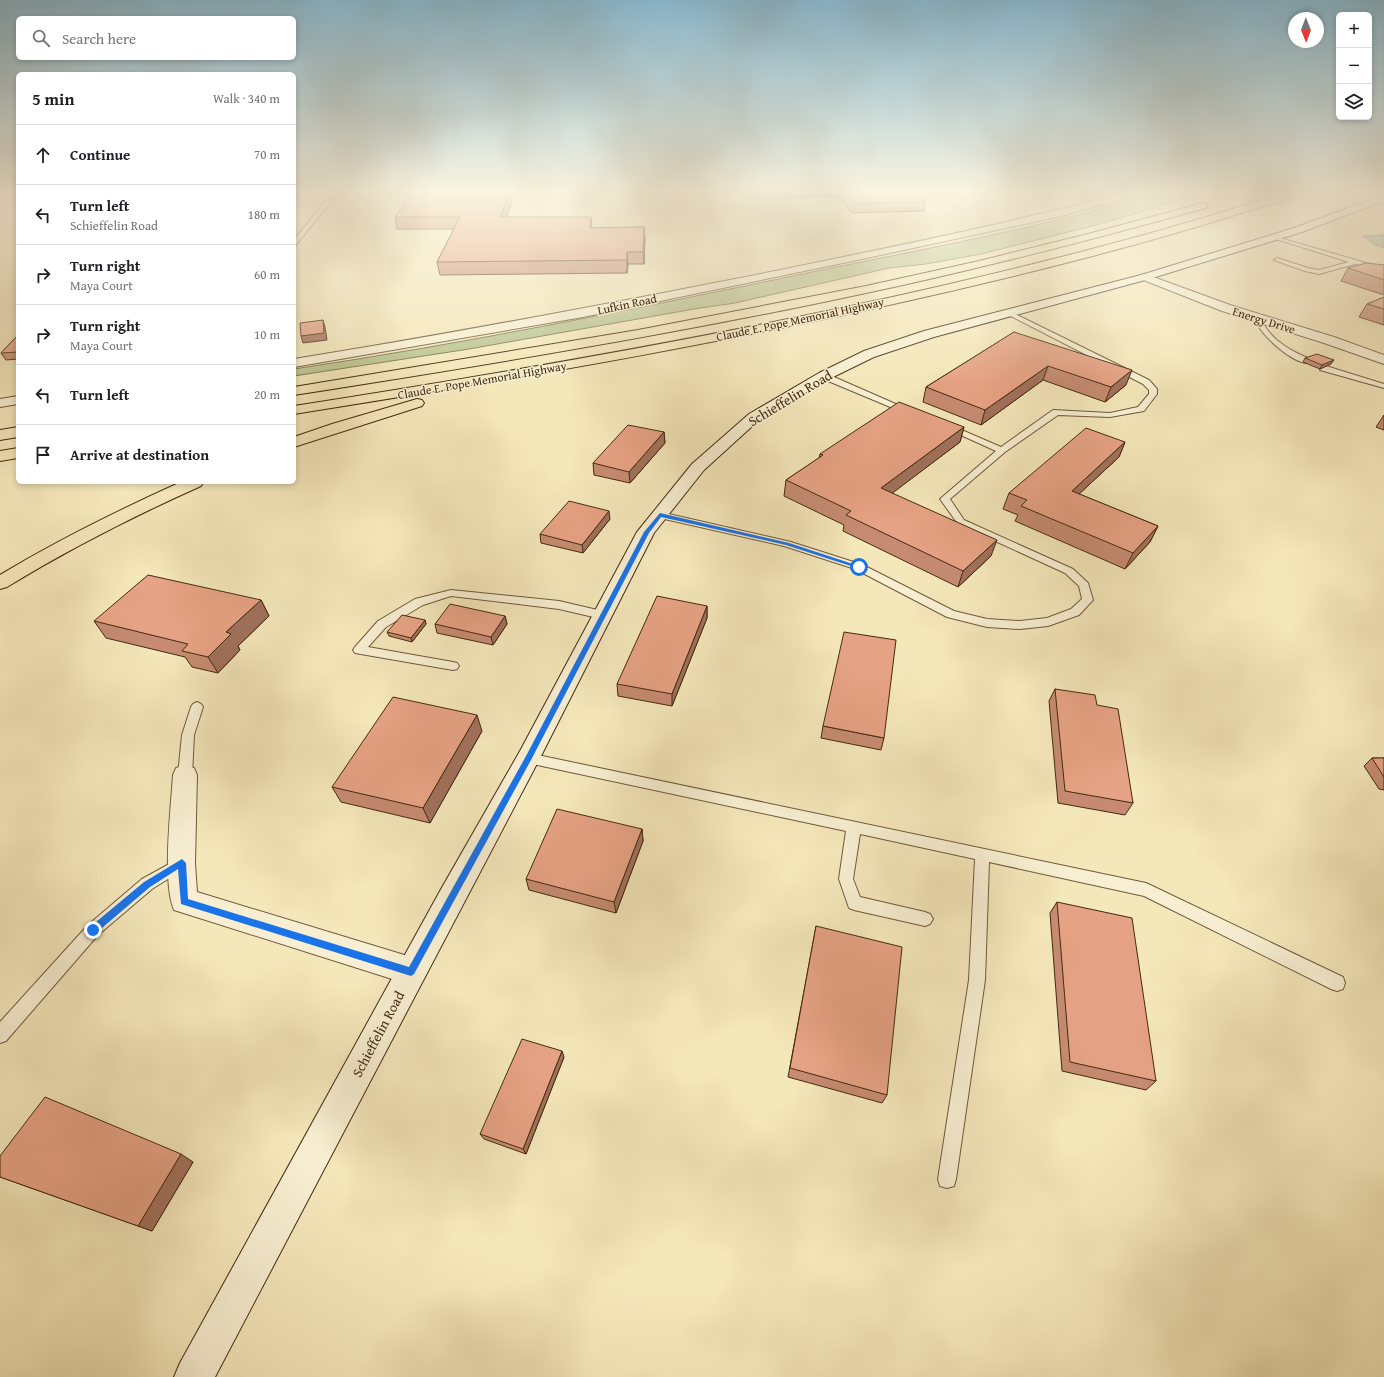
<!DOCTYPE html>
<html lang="en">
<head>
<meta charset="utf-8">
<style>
  :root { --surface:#fff; --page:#f6f6f6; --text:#202124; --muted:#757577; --line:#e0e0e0 }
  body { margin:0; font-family:"Gentium Book Plus",serif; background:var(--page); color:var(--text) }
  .controls { position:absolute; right:12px; top:12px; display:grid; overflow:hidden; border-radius:6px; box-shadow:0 2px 6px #0003 }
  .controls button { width:36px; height:36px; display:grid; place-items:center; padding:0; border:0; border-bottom:1px solid var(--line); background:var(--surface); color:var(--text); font:20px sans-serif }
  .compass { position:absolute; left:1288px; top:12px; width:36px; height:36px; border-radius:50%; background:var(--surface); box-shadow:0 2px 6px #0003; rotate:179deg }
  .stop { position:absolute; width:12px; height:12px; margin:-9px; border:3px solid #1a73e8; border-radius:50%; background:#fff }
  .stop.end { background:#1a73e8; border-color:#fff; box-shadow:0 1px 4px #0008 }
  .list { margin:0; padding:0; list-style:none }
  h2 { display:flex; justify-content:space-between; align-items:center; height:52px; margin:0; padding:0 16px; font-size:17px }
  h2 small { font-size:13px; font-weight:400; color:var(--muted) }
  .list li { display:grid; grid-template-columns:26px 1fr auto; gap:12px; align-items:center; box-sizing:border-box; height:60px; padding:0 16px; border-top:1px solid var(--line) }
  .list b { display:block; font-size:15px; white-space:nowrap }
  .list p { margin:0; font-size:13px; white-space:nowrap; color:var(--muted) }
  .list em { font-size:13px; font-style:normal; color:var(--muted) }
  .icon { flex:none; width:22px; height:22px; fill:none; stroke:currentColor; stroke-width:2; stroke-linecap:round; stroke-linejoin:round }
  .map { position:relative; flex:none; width:1384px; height:1377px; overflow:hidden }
  .search { position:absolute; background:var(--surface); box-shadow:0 2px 6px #0003; left:16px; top:16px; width:280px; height:44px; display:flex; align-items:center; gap:10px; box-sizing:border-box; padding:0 14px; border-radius:6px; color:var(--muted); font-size:15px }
  .panel { position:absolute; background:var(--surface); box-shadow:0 2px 6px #0003; left:16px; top:72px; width:280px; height:412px; border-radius:6px }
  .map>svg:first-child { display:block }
</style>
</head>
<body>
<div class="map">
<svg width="1384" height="1377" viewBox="0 0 1384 1377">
  <rect width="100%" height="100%" fill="#f4e7ba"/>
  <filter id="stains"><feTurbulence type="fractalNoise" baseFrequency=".005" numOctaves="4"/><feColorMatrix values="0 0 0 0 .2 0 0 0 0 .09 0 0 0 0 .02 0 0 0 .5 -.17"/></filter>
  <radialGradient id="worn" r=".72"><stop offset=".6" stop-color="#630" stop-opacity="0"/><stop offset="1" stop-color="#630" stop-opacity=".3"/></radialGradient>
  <!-- green -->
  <path fill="#bac591" stroke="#7f7850" d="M1165,191h44l-105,32 -123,31 -55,10 -37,4 -154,35 -41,6 -225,40 -175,27v-7c174,-26 346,-61 518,-97 117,-24 238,-46 353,-81z"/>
  <!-- water -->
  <path fill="#9cc1ab" stroke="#79856d" d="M1384,235v13l-10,-4 -11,-8z"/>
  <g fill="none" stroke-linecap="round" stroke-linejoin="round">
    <defs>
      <path id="lane" d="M327,199l5,1 -36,45 -2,1v-6z
        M1273,236l93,27 18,4v4l-29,-7 -36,10 -14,-3 -31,-11 3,-2 31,10 11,2 30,-8 -76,-24z
        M1007,312h4l138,68 8,9v5l-13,17 -34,6 -52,-2 -53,37 -55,47 14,21 109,49 15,14 5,17 -14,15 -31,11 -28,3 -33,-2 -40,-10 -92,-48 -71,-23 -124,-28 -5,-3 5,-3 131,30 72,23 91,46 33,8 33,2 27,-3 24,-9 11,-10 -3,-13 -14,-13 -107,-49 -18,-25 56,-48 -53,-24 4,-3 3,1 51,22 52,-37 57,3 28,-6 11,-13v-4l-6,-6 -136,-70z
        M1264,318l3,2 -3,5c11,18 28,26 46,34v4c-16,2 -45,-25 -52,-38l4,-6z
        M1320,366h6l58,18v4l-64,-18z
        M821,374h6l87,38 -1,2h-6l-86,-36z
        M451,590l108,11 47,11 1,3 -1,3 -4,1 -43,-10 -108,-13 -28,9 -37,22 -18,20 85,15 4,1 2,3 -2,3 -4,1 -98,-17 -2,-3 2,-3 23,-26 37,-22z
        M197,702l4,2 2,3 -9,28 -2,40 -2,4 -5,1 -5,-1 -2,-4 4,-40 9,-28 2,-3z
        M528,753l618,130 197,94 2,6 -2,6 -6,2 -6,-2 -187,-93 -155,-34 -4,118 -29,199 -2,7 -7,2 -7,-2 -2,-7 31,-199 6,-121 -115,-25 -7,45 7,18 65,15 5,2 3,5 -3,5 -5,2 -71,-16 -5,-2 -10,-29 7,-48 -318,-68 -5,-1 -1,-4 1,-4z
        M182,857l5,2 2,4 -2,4 -35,22 -54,46 -92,106 -6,2v-21l88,-97 54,-46z"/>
      <path id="street" d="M1132,191h16l-1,2 -90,24 -209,45 -265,55 -289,50v-8c163,-26 324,-57 486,-89 117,-24 235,-48 352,-79z
        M1145,274l85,31 104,32 50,18v9l-60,-21 -102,-32 -81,-32 -2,-2 2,-2z
        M18,396v8l-18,3v-8z
        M185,765l9,3 3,7 -2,88 2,29 214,65 10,4 5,10 -5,10 -10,4 -237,-75c-12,-27 -3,-103 -1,-135l3,-7z"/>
      <path id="secondary" d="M1384,195v6l-82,31 -153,47 -215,58 -60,20 -45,22 -70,41 -55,50 -50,63 -114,225 -325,619h-41l6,-14 260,-472 80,-140 117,-219 55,-68 57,-50 70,-41 45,-22 60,-20 217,-56 153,-47z"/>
      <path id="highway" d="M1288,191h14c-15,10 -40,16 -58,21 -51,17 -103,31 -155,45 -261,68 -528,115 -795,157v-8c199,-31 397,-65 594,-108 134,-30 269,-63 400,-107z
        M1203,203l3,1 2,2 -2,2c-112,31 -226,61 -340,85 -190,41 -381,72 -572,102v-8l344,-57 228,-44 113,-25 109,-27z
        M417,399l5,1 2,3 -2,3 -128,41v-10l38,-13z
        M18,427v10l-18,3v-10z
        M18,448v10l-18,3v-10z
        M181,482h22l-2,4c-67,30 -132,63 -194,101l-7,2v-14c58,-35 119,-65 181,-93z"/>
    </defs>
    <!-- lane casing -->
    <use href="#lane" stroke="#70593a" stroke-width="2"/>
    <!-- street casing -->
    <use href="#street" stroke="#70593a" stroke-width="2"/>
    <!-- secondary casing -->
    <use href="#secondary" stroke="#442a0f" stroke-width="2"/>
    <!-- highway casing -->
    <use href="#highway" stroke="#442a0f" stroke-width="2"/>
    <!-- lane -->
    <use href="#lane" fill="#f8efd2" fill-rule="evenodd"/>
    <!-- street -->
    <use href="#street" fill="#f8efd2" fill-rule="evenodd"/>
    <!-- secondary -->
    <use href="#secondary" fill="#f8efd2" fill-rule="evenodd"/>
    <!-- highway -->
    <use href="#highway" fill="#f4e7ba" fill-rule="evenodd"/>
  </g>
  <!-- wall -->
  <path fill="#c68b72" stroke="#442a0f" d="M767,191h148l10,11 -1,9 -73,2 -12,-16 -68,1z
    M512,202l-6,15 86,11 52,-1 1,12 -1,25h-16l-1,9 -187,2 -3,-13 17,-33h-57l-2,-12z
    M1384,265v30l-43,-14 7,-13z
    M1384,297v28l-25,-8 8,-13z
    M1014,332l112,53 -21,17 -62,-22 -62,45 -58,-23 3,-15z
    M18,335v24l-12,1 -5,-7z
    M1305,358l26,6 -11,5 -17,-7z
    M1384,415v15l-8,-3z
    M964,427l-4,15 -68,51 99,63 -33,31 -115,-56 1,-6 -60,-29 2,-16 33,-22 1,-4z
    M664,432l1,11 -35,40 -36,-8 -1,-12z
    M1125,442l-6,15 -40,37 79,32 -8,16 -25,27 -110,-48 3,-6 -15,-6 6,-16z
    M610,519l-27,34 -42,-10 -1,-9z
    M261,600l8,16 -31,30 2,4 -22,23 -26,-6 -7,-10 -79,-19 -12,-17z
    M707,606v12l-35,88 -54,-10 -1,-12z
    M505,616l2,8 -14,21 -56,-12 -2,-9z
    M425,620l1,4 -14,18 -23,-6 -2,-4z
    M1055,689l42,16 36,98 -8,12 -67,-12 -9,-102z
    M823,726l61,12 -3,12 -60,-12z
    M482,731l-52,92 -89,-21 -9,-15z
    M1372,758h12v32l-5,-1 -15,-23z
    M642,829l1,12 -27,72 -87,-23 -3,-11z
    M1057,902l99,179 -10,9 -84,-19 -12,-158z
    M816,926l71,169 -5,8 -94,-26 26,-140z
    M564,1057l-38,97 -42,-15 -4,-5z
    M0,1156l193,6 -41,69 -152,-54z"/>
  <!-- shaded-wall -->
  <path fill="#a1715c" stroke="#442a0f" d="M510,191l2,11 -10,28 -2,-13z
    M591,217l1,12 -2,-1z
    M644,227l1,12 -1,25 -1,-12z
    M627,252l1,12 -1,9z
    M323,320l2,7 2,13 -24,3 -2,-7z
    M1334,360l-3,4 -11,5 2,-4z
    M1048,366l-5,14 -62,45 4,-15z
    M1132,370l-6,15 -21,17 6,-15z
    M964,427l-4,15 -82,62 3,-16z
    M664,432l1,11 -35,40 -1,-11z
    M1125,442l-6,15 -54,50 7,-16z
    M609,511l1,8 -27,34 -1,-8z
    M1158,526l-8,16 -25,27 8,-16z
    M997,540l-6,16 -33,31 5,-16z
    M261,600l8,16 -31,30 2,4 -22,23 -10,-16 18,-25z
    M707,606v12l-35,88v-12z
    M505,616l2,8 -14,21 -2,-8z
    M425,620l1,4 -14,18 -1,-4z
    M477,715l5,16 -52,92 -7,-15z
    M642,829l1,12 -27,72 -2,-11z
    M562,1051l2,6 -38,97 -3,-5z
    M181,1154l12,8 -41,69 -14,-5z"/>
  <!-- building -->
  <path fill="#e6a284" stroke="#442a0f" d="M510,191l-10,26h91l-1,11 54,-1 -1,25h-16v8l-190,2 23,-45h-65l16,-25z
    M842,191h73l10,11 -73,2z
    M1366,263l18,2v15l-36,-12z
    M1384,297v12l-17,-5z
    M323,320l1,13 -23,3 -1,-13z
    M1014,332l118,38 -21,17 -63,-21 -63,44 -59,-23z
    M18,335v17l-17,1z
    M1317,354l17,6 -12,5 -17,-7z
    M899,402l65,25 -83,61 116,52 -34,31 -117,-56 5,-4 -65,-31 37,-25 -3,-1z
    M628,425l36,7 -35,40 -36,-9z
    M1086,428l39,14 -53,49 86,35 -25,27 -112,-47 6,-6 -18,-7z
    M569,501l40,10 -27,34 -42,-11z
    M148,575l113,25 -35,32 5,2 -23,23 -26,-6 6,-7 -94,-23z
    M657,596l50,10 -35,88 -55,-10z
    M450,604l55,12 -14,21 -56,-13z
    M402,615l23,5 -14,18 -24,-6z
    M844,632l52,8 -12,98 -61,-12z
    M1055,689l40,6 2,10 21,4 15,94 -68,-12z
    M393,697l84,18 -54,93 -91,-21z
    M1372,758h12v19z
    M557,809l85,20 -28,73 -88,-23z
    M1057,902l75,16 24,163 -86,-19z
    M816,926l86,21 -15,148 -97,-27z
    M522,1039l40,12 -39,98 -43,-15z
    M45,1097l136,57 -43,72 -138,-49v-21z"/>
  <!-- sky -->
  <linearGradient id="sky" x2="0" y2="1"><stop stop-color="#89b9d0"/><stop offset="0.5" stop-color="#faf4e0"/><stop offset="1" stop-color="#faf4e0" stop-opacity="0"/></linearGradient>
  <rect width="1384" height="384" fill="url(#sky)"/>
  <!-- route -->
  <path fill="#1a73e8" d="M660,513l129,30 73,24 -5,1 -71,-23 -125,-28 -12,16 -118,227 -117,214 -3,2 -230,-72 -3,-35 -28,18 -54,46h-6l-1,-3 1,-3 54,-45 38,-23 4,4 2,36 221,68 117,-211 118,-224z"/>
  <g text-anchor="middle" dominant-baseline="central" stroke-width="3" stroke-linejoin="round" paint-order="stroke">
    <!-- far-street labels -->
    <g font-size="12" fill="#442a0f" stroke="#f8efd2">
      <text transform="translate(627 304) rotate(-12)">Lufkin Road</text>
      <text transform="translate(800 319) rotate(-12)">Claude E. Pope Memorial Highway</text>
      <text transform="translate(1264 320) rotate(17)">Energy Drive</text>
      <text transform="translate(482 380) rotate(-10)">Claude E. Pope Memorial Highway</text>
    </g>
    <!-- street labels -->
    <g font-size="14" fill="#442a0f" stroke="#f8efd2">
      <text transform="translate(790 398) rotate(-31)">Schieffelin Road</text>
      <text transform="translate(378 1034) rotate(-62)">Schieffelin Road</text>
    </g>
  </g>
  <rect width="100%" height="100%" filter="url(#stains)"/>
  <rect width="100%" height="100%" fill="url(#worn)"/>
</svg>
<div class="controls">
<button>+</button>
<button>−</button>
<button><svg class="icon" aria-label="layers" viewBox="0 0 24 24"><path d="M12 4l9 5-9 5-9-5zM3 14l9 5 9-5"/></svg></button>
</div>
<svg class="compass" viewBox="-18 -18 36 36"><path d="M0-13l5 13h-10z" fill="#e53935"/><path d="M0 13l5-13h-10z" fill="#757577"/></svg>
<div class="stop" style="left:859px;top:567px"></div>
<div class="stop end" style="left:93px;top:930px"></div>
<div class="search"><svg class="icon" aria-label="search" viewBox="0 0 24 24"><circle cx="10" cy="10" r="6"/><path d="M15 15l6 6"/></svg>Search here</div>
<section class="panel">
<h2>5 min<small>Walk · 340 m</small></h2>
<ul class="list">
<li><svg class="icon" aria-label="ahead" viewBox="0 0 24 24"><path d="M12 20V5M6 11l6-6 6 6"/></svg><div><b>Continue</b></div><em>70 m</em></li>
<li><svg class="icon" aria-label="left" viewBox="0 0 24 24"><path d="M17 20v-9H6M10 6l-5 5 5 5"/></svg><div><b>Turn left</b><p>Schieffelin Road</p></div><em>180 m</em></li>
<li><svg class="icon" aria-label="right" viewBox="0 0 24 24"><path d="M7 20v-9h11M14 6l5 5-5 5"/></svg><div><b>Turn right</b><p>Maya Court</p></div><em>60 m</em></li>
<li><svg class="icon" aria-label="right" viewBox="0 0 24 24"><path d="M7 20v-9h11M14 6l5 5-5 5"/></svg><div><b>Turn right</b><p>Maya Court</p></div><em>10 m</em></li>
<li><svg class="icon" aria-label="left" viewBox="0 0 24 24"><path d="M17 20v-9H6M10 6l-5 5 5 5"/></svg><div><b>Turn left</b></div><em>20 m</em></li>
<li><svg class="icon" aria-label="arrive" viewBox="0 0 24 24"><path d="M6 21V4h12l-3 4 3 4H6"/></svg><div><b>Arrive at destination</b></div></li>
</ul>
</section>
</div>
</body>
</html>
